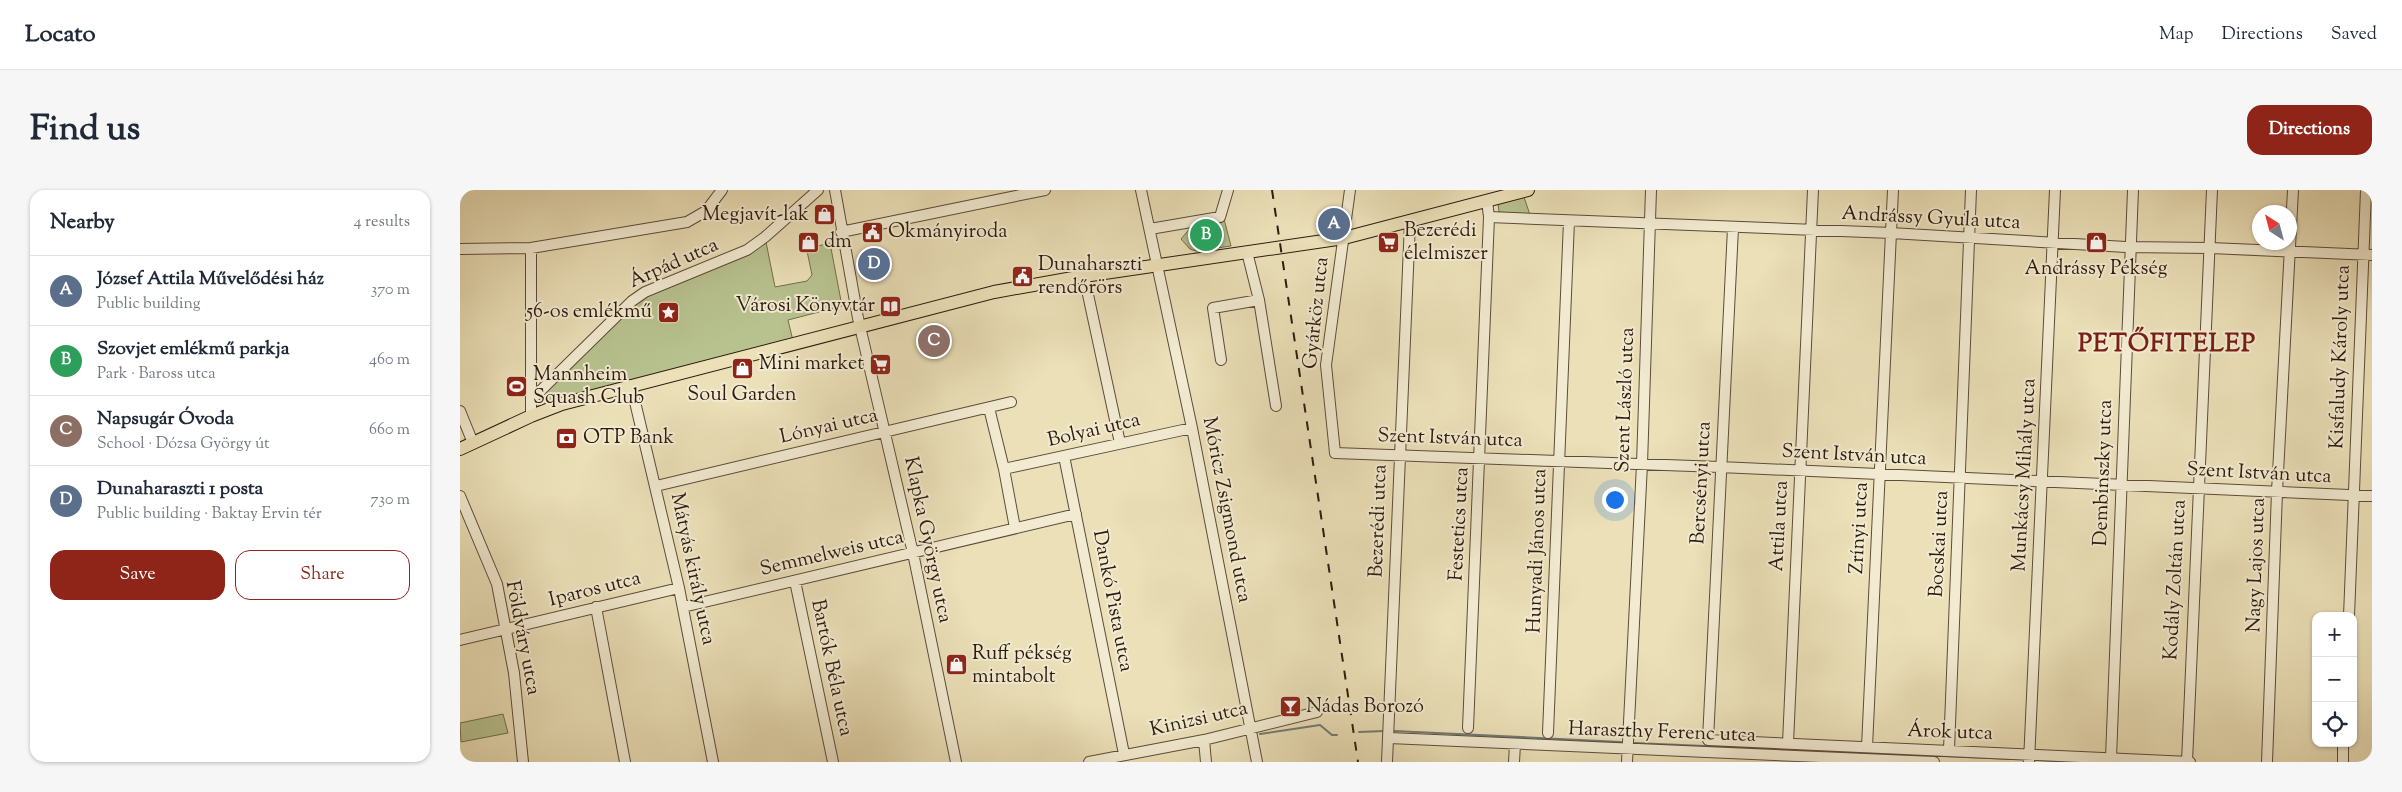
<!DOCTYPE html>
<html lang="en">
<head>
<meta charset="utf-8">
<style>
  :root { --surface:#fff; --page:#f6f6f7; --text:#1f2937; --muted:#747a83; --line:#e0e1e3; --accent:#8f2418 }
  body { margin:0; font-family:"Sorts Mill Goudy",serif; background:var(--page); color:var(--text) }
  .controls { position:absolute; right:15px; bottom:15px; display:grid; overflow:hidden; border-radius:10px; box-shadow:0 1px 4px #0004 }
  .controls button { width:45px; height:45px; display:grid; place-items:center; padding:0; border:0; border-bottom:1px solid var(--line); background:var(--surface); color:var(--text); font:25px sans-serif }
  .compass { position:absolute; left:1792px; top:15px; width:45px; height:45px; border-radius:50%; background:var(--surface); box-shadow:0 1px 4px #0004; rotate:324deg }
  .you { position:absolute; left:1154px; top:309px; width:18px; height:18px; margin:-12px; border:4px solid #fff; border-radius:50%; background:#1a73e8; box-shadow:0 0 0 8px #1a73e833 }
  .badge { display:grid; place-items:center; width:32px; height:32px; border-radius:50%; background:var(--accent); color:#fff; font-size:16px; font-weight:700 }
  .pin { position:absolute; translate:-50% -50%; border:2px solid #fff; box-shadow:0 1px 5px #0006 }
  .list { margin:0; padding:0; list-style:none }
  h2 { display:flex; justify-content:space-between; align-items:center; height:65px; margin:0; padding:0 20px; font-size:21px }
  h2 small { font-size:16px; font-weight:400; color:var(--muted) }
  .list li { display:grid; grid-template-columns:32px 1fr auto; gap:15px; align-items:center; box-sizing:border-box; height:70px; padding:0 20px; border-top:1px solid var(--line) }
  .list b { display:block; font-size:19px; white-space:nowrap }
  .list p { margin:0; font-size:16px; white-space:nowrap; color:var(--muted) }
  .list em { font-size:16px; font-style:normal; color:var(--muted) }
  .actions { display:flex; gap:10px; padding:15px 20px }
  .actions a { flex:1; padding:11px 0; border:1px solid var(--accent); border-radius:15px; text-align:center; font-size:18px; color:var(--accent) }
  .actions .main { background:var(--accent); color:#fff }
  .icon { flex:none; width:28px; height:28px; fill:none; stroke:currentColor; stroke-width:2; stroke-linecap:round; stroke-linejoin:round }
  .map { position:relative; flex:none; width:1912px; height:572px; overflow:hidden; border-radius:15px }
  header { display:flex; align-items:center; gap:30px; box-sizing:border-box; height:70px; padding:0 25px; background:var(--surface); border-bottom:1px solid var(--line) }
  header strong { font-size:24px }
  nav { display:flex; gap:28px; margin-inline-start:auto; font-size:18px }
  .intro { display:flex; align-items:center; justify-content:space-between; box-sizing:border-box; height:120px; padding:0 30px }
  h1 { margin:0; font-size:35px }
  .button { padding:12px 22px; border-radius:15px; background:var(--accent); color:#fff; font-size:18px; font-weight:700 }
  main { display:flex; gap:30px; padding:0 30px }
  aside { flex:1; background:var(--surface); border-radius:15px; box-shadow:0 1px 4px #0004 }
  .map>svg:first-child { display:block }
</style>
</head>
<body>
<header>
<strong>Locato</strong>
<nav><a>Map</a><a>Directions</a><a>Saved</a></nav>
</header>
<div class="intro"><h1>Find us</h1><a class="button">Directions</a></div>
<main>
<aside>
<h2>Nearby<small>4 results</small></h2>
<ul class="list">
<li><span class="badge" style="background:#5c6f8a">A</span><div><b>József Attila Művelődési ház</b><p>Public building</p></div><em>370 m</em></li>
<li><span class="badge" style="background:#2e9e5b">B</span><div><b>Szovjet emlékmű parkja</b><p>Park · Baross utca</p></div><em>460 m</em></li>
<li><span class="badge" style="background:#8d6e63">C</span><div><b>Napsugár Óvoda</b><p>School · Dózsa György út</p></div><em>660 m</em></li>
<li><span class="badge" style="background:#5c6f8a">D</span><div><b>Dunaharaszti 1 posta</b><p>Public building · Baktay Ervin tér</p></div><em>730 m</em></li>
</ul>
<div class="actions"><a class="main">Save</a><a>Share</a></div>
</aside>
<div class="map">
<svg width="1912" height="572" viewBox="0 0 1912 572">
  <rect width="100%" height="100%" fill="#ebe0b8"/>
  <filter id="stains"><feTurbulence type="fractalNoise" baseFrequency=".004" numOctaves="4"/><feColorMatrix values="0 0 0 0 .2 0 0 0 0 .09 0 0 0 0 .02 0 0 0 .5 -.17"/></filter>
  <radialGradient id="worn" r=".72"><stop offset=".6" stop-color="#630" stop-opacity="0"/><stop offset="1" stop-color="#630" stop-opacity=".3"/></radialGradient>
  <!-- green -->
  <path fill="#b7c28f" stroke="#726e4f" d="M1064,7l6,18 -31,-3 -1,-9z
    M764,29l7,27 -35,5 -6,-2 -9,-10 12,-14z
    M305,47l10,50 32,-6 5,-6 -5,-24 3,-3 20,-5 12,63 -54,14 6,25 -263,71v-16l101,-99z
    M43,524l5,19 -47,9 -1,-19z"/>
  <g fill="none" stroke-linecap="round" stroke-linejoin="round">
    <!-- stream -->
    <path stroke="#707a75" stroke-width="2" d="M935,541l226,11
      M899,542l25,-1
      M800,544l60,-9 12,10h5
      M1175,553l377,16
      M1579,570l37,2"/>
    <defs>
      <path id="minor" d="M375,0l23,128 55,235 43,209
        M681,0l51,238 65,334
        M890,0l-24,175 9,88 385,14 652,29
        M1029,27l402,16 235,14 84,1 162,7
        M1273,38l-25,512 482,22
        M690,39l70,-12 8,-27
        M381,42l204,-42
        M0,59l71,-1 156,-26 19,-11 16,-21
        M787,62l12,48 17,106
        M624,86l36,167
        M761,170l-8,-52 46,-8
        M171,195l48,203 34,174
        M71,210l101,-99 13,-9 102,-42 18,-13 53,-47
        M529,218l15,61 11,59
        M0,221l13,32
        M71,226v-168
        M604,266l60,298
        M544,279l188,-41
        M196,296l355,-84
        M0,306l37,88 17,89 9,89
        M335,391l38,181
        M136,417l29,155
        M223,417l393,-93
        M1889,426l17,-426
        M0,450l219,-52
        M1008,538l21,-511 -2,-16
        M1088,543l21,-512
        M929,548l545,24
        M744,550l2,22
        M1328,553l25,-553
        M1407,557l26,-557
        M1489,560l22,-560
        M1651,568l22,-568
        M629,572l115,-22 113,-28
        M927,572l23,-540
        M1054,572l1,-18
        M1167,572l15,-298 9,-274
        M1569,572l26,-572
        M1727,572l25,-572
        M1807,572l10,-270 16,-302
        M1883,572v-19"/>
      <path id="major" d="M0,259l71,-33 31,-12 432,-112 90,-16 260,-38 184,-48"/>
    </defs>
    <!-- minor casing -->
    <use href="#minor" stroke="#5c4c39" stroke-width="12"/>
    <!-- major casing -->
    <use href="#major" stroke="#2d1a0f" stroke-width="14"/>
    <!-- minor -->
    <use href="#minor" stroke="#f2ebd1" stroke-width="10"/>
    <!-- major -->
    <use href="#major" stroke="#ebe0b8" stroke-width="12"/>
    <!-- rail -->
    <path stroke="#2d1a0f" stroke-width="2" stroke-dasharray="9 9" stroke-linecap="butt" d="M812,0l86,572"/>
  </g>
  <!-- icons -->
  <defs>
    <symbol id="shop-square" viewBox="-11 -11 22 22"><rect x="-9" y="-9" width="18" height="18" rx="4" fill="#8f2418" stroke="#f2ebd1"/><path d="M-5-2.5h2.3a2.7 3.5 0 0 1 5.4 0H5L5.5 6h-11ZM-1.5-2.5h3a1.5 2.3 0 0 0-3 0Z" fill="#fff"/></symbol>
    <symbol id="civic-square" viewBox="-11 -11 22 22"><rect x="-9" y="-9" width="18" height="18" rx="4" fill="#8f2418" stroke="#f2ebd1"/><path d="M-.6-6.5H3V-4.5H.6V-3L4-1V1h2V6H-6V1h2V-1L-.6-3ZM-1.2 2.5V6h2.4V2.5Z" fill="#fff"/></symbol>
    <symbol id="supermarket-square" viewBox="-11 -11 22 22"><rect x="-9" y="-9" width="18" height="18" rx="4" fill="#8f2418" stroke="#f2ebd1"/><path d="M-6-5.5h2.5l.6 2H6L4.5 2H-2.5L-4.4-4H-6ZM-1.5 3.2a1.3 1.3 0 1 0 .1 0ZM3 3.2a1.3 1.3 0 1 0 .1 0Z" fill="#fff"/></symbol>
    <symbol id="library-square" viewBox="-11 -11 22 22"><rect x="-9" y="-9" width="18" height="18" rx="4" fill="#8f2418" stroke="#f2ebd1"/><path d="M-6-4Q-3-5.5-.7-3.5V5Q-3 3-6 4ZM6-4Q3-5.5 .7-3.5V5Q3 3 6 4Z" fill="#fff"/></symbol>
    <symbol id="sight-square" viewBox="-11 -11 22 22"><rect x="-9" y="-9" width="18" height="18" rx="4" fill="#8f2418" stroke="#f2ebd1"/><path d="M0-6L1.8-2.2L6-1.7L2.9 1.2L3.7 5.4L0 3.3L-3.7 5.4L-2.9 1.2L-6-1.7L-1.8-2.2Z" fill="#fff"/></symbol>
    <symbol id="stadium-square" viewBox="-11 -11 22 22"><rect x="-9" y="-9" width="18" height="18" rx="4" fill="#8f2418" stroke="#f2ebd1"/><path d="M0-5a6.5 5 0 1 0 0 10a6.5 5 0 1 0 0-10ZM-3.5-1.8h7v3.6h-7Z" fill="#fff"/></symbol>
    <symbol id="bank-square" viewBox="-11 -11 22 22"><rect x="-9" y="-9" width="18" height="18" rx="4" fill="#8f2418" stroke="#f2ebd1"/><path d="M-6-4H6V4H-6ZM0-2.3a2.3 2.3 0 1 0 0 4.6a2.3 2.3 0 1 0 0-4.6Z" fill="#fff"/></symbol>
    <symbol id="bar-square" viewBox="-11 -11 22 22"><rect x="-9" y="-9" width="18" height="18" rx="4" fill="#8f2418" stroke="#f2ebd1"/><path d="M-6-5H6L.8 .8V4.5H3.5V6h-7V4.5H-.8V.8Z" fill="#fff"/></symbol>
  </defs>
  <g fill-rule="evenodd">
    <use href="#shop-square" x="352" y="12" width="25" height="25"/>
    <use href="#civic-square" x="400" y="30" width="25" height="25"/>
    <use href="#shop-square" x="336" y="40" width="25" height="25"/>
    <use href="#supermarket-square" x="916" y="40" width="25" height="25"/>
    <use href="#shop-square" x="1624" y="40" width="25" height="25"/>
    <use href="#civic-square" x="550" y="74" width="25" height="25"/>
    <use href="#library-square" x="418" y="104" width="25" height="25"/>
    <use href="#sight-square" x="196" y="110" width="25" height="25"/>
    <use href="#supermarket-square" x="408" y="162" width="25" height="25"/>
    <use href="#shop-square" x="270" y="166" width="25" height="25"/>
    <use href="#stadium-square" x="44" y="184" width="25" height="25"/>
    <use href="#bank-square" x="94" y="236" width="25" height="25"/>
    <use href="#shop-square" x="484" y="462" width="25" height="25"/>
    <use href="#bar-square" x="818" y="504" width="25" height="25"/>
  </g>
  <g text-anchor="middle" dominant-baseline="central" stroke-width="4" stroke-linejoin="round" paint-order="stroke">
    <!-- poi labels -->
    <g font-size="20" fill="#2d1a0f" stroke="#f2ebd1" text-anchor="start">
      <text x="349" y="25" text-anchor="end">Megjavít-lak</text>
      <text x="944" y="41">Bezerédi<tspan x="944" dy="23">élelmiszer</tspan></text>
      <text x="428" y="42">Okmányiroda</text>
      <text x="364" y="52">dm</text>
      <text x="578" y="75">Dunaharszti<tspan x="578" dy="23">rendőrörs</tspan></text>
      <text x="1636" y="79" text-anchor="middle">Andrássy Pékség</text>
      <text x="415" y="116" text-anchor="end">Városi Könyvtár</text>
      <text x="192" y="122" text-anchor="end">56-os emlékmű</text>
      <text x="404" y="174" text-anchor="end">Mini market</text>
      <text x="73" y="185">Mannheim<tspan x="73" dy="23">Squash Club</tspan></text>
      <text x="282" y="205" text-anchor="middle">Soul Garden</text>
      <text x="123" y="248">OTP Bank</text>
      <text x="512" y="464">Ruff pékség<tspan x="512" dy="23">mintabolt</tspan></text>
      <text x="846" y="517">Nádas Borozó</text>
    </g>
    <!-- street labels -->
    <g font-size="20" fill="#2d1a0f" stroke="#f2ebd1">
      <text transform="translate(1471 29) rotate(3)">Andrássy Gyula utca</text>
      <text transform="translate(214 74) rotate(-24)">Árpád utca</text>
      <text transform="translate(857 123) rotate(-84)">Gyárköz utca</text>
      <text transform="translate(1881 167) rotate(-88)">Kisfaludy Károly utca</text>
      <text transform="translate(1166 210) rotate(-88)">Szent László utca</text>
      <text transform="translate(369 237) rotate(-13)">Lónyai utca</text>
      <text transform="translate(634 241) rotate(-13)">Bolyai utca</text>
      <text transform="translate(990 249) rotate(2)">Szent István utca</text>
      <text transform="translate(1394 266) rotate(3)">Szent István utca</text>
      <text transform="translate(1644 283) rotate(-88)">Dembinszky utca</text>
      <text transform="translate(1799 284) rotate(3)">Szent István utca</text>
      <text transform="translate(1565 285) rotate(-87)">Munkácsy Mihály utca</text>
      <text transform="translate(1242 293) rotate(-87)">Bercsényi utca</text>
      <text transform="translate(766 320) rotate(79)">Móricz Zsigmond utca</text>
      <text transform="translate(919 331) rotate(-88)">Bezerédi utca</text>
      <text transform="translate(1000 334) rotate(-87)">Festetics utca</text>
      <text transform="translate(1320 336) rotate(-87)">Attila utca</text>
      <text transform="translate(1400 338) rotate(-87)">Zrínyi utca</text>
      <text transform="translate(467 350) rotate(78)">Klapka György utca</text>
      <text transform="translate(1480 354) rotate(-87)">Bocskai utca</text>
      <text transform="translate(1078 361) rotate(-88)">Hunyadi János utca</text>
      <text transform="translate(372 364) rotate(-13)">Semmelweis utca</text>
      <text transform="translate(1797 375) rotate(-88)">Nagy Lajos utca</text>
      <text transform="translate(232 379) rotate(78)">Mátyás király utca</text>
      <text transform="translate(1716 390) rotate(-87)">Kodály Zoltán utca</text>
      <text transform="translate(135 400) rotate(-14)">Iparos utca</text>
      <text transform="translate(652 411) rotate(79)">Dankó Pista utca</text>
      <text transform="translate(62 448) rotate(79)">Földváry utca</text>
      <text transform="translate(371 478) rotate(78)">Bartók Béla utca</text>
      <text transform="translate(739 530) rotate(-13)">Kinizsi utca</text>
      <text transform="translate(1202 543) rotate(2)">Haraszthy Ferenc utca</text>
      <text transform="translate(1490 543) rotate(2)">Árok utca</text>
    </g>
    <!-- district labels -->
    <g font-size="25" font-weight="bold" letter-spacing="1" fill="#7a1f14" stroke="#f2ebd1">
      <text x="1707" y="155">PETŐFITELEP</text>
    </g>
  </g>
  <rect width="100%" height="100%" filter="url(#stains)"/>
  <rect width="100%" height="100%" fill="url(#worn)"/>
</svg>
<div class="controls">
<button>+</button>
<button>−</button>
<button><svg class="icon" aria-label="locate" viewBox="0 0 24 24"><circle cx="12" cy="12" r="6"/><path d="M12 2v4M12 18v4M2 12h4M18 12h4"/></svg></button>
</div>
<svg class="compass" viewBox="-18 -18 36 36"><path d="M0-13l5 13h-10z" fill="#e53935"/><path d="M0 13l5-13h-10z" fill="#747a83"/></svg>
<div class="you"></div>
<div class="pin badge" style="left:874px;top:34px;background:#5c6f8a">A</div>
<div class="pin badge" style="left:746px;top:45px;background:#2e9e5b">B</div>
<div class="pin badge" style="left:474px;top:151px;background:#8d6e63">C</div>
<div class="pin badge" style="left:414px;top:74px;background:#5c6f8a">D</div>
</div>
</main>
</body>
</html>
